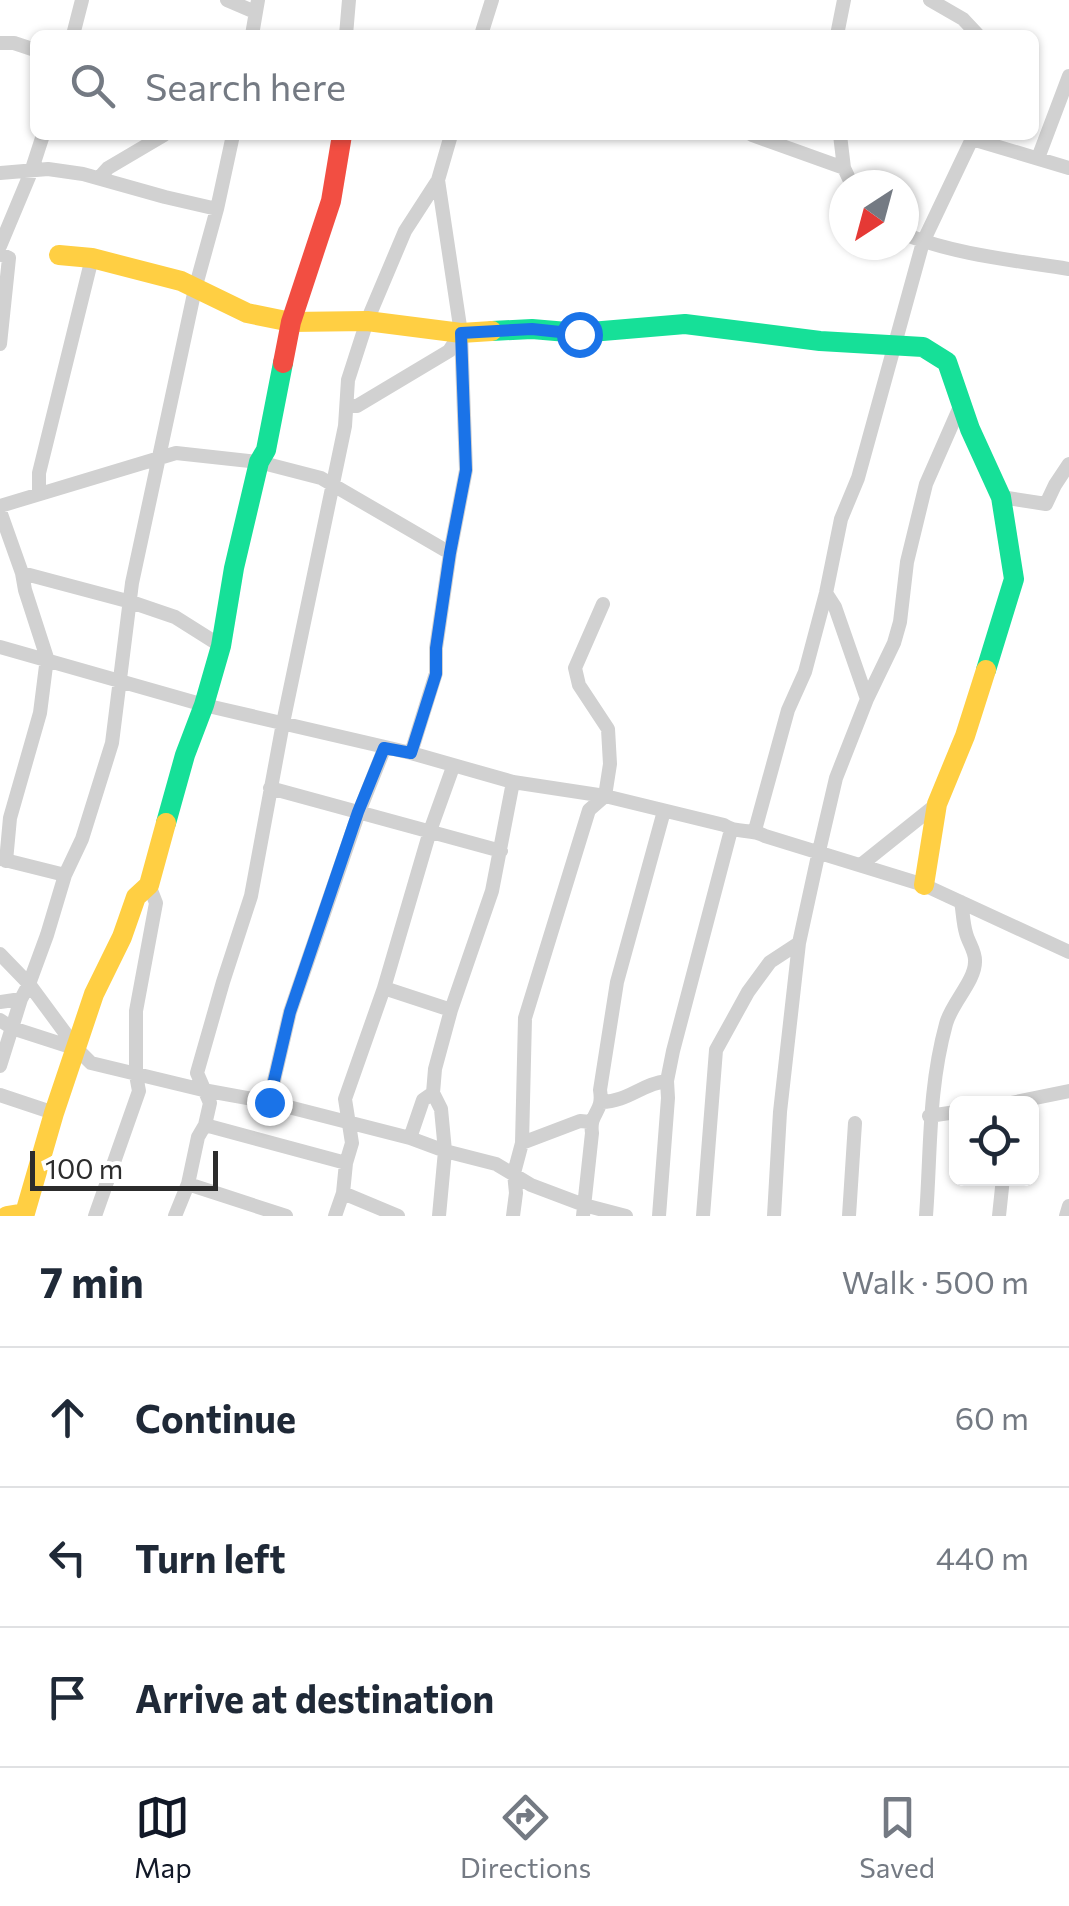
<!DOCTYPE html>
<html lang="en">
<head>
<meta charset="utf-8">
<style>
  :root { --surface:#fff; --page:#f2f2f3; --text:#1f2937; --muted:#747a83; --line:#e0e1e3; --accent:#111827 }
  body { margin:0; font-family:Commissioner,sans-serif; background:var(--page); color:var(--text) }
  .controls { position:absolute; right:30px; bottom:30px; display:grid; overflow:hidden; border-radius:15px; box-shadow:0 2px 8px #0004 }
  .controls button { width:90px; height:90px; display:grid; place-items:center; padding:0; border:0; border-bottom:2px solid var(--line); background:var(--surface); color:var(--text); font:50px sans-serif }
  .compass { position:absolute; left:829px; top:170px; width:90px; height:90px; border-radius:50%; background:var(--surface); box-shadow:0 2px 8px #0004; rotate:216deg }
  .scale { position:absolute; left:30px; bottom:25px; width:188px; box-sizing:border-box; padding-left:10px; border:5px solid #2c2c2c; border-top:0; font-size:28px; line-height:35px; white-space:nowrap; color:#2c2c2c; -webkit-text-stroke:8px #fff; paint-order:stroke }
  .stop { position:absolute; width:30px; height:30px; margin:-22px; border:8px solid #1a73e8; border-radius:50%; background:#fff }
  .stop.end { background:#1a73e8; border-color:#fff; box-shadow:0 2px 10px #0008 }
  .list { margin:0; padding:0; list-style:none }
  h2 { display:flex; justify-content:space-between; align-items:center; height:130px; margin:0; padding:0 40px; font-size:42px }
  h2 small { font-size:32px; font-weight:400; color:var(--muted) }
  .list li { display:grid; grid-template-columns:65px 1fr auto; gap:30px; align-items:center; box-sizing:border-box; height:140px; padding:0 40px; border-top:2px solid var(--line) }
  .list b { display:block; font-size:38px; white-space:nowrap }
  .list em { font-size:32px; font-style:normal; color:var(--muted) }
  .icon { flex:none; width:55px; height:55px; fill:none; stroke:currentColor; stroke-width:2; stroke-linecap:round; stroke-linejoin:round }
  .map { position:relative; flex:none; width:1069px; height:1216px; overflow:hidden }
  .search { position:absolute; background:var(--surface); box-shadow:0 2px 8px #0004; left:30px; right:30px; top:30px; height:110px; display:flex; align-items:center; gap:25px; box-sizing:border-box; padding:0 35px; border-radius:15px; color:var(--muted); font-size:38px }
  .sheet { height:550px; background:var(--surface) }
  nav { display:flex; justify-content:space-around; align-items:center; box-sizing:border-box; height:140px; border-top:2px solid var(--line); background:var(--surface); font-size:28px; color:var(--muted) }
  nav a { display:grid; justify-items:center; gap:5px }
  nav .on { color:var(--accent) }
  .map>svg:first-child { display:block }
</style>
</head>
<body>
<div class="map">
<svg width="1069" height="1216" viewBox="0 0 1069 1216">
  <rect width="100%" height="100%" fill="#fff"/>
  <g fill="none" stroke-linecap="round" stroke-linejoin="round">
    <!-- street -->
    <path stroke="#d1d1d1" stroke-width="14" d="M227,0l28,12
      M930,0l33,19 15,16
      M73,35l9,-35
      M252,35l6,-35
      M346,35l3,-35
      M481,35l11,-35
      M837,35l7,-35
      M0,43h14l21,7
      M752,135l92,33
      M840,135l4,33 8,17
      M1038,158l31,-82
      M0,173l48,-4 35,5 82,23 52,12
      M99,178l9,-10 56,-33
      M904,234c53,21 109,26 165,35
      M0,246l31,-74 12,-37
      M0,254l9,4 -9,86
      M348,406h9l92,-55 12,-18
      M39,494v-21l53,-215
      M1001,497l45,7 9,-19 14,-21
      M0,506l176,-53 83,9 62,16 129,75
      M0,511l22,62 3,17 22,68 -7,55 -30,105 -4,43
      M22,573l109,29 44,15 46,29
      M826,593l9,14 32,92
      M0,647l204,58 207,48 102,29 92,14 119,29c12,9 28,3 41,11l159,49 145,67
      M411,753l25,-80v-25l14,-95 16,-83 -5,-137 -23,-153 13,-45
      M270,788l231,63
      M755,830l33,-120 17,-38 21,-79 15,-74 17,-41 65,-236 49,-103 97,29
      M1,859l64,16
      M862,864l75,-60
      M0,954l29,30 48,65 14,14 112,27 66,12 141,36 35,13 51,13 35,21 53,20 42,11
      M384,988l67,22
      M0,1002l21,-3
      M0,1020l12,8 65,21
      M0,1066l21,-67 8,-15 18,-49 18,-60 17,-36 30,-96 20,-160 63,-294 22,-80 16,-74
      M0,1095l54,18
      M269,1102l21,-90 69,-200 26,-65
      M602,1102c25,0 41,-19 65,-21
      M1006,1104l63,-13
      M929,1116l27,-4
      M205,1125l141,38
      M410,1138l13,-38 10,-7
      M522,1143l58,-22 11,1
      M188,1184l98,32
      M343,1193l55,23
      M95,1216l44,-125 -3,-16v-64l20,-108 -7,-18
      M175,1216l13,-32 10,-47 7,-12 5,-22 -13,-30 26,-91 28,-86 32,-173 62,-297 3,-46 19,-59 38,-90 33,-51
      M335,1216l8,-23 3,-30 6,-20 -7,-44 39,-111 46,-157 23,-64
      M439,1216l6,-65 -4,-42 -8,-16 2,-24 16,-59 41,-119 21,-109
      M513,1216l3,-23 -2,-20 8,-30 3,-125 64,-208 16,-14 5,-32 -2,-35 -29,-44 -4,-17 28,-64
      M583,1216l9,-83c-3,-21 12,-20 8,-43l17,-108 47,-171
      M659,1216l9,-118 -1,-17 6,-30 58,-221
      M703,1216l13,-166 32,-58 22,-30 29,-19
      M774,1216l6,-104 19,-169 20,-92 17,-73 31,-79 27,-56 6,-21 7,-60 19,-78 36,-82
      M849,1216l6,-93
      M926,1216c5,-67 2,-126 20,-192 5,-20 29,-43 29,-62 1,-10 -7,-20 -9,-29 -3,-10 -3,-21 -5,-31
      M999,1216l4,-38
      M1066,1216l3,-10"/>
    <!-- fast -->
    <path stroke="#16e098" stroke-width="20" d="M492,331l40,-2 47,4 106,-9 135,17 103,6 24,15 23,67 31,68 13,82 -28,91
      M166,823l19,-68 19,-50 17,-59 13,-78 25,-106 7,-12 17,-87"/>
    <!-- slow -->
    <path stroke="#ffcf43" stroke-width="20" d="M59,255l33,3 89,23 66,32 44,9 76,-1 94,12 31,-2
      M924,885l13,-81 28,-68 21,-66
      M7,1216l18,-3 29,-100 40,-119 28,-57 14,-40 13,-12 17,-62"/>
    <!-- jam -->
    <path stroke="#f24e42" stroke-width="20" d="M283,363l8,-41 40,-121 11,-66"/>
  </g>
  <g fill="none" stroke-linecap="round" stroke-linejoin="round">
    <!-- route -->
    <path stroke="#1a73e8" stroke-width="12" d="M269,1102l21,-90 68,-200 26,-64 27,5 25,-79v-26l14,-95 16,-83 -5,-137 71,-4 47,5"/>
  </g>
</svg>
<div class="controls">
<button><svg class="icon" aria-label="locate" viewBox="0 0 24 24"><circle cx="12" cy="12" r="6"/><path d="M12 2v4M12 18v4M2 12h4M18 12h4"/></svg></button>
</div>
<svg class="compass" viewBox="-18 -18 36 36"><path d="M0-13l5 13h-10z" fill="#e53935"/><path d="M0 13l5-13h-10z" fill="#747a83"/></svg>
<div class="scale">100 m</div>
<div class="stop" style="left:579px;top:334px"></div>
<div class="stop end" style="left:269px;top:1102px"></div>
<div class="search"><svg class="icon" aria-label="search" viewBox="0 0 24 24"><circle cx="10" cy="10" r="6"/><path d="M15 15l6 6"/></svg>Search here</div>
</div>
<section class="sheet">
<h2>7 min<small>Walk · 500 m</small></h2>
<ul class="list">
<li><svg class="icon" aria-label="ahead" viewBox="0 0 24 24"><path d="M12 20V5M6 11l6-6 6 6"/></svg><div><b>Continue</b></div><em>60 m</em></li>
<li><svg class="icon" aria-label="left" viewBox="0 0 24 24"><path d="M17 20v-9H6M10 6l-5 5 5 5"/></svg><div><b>Turn left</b></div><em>440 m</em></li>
<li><svg class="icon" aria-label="arrive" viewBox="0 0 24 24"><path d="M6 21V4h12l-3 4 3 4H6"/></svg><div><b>Arrive at destination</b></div></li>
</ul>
</section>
<nav>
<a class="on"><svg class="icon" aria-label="map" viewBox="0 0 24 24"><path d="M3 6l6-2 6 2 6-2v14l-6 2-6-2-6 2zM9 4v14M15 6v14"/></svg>Map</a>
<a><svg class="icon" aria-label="directions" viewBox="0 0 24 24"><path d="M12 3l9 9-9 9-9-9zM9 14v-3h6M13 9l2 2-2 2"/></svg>Directions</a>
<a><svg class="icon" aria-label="saved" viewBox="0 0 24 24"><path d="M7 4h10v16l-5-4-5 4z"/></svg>Saved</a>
</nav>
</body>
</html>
